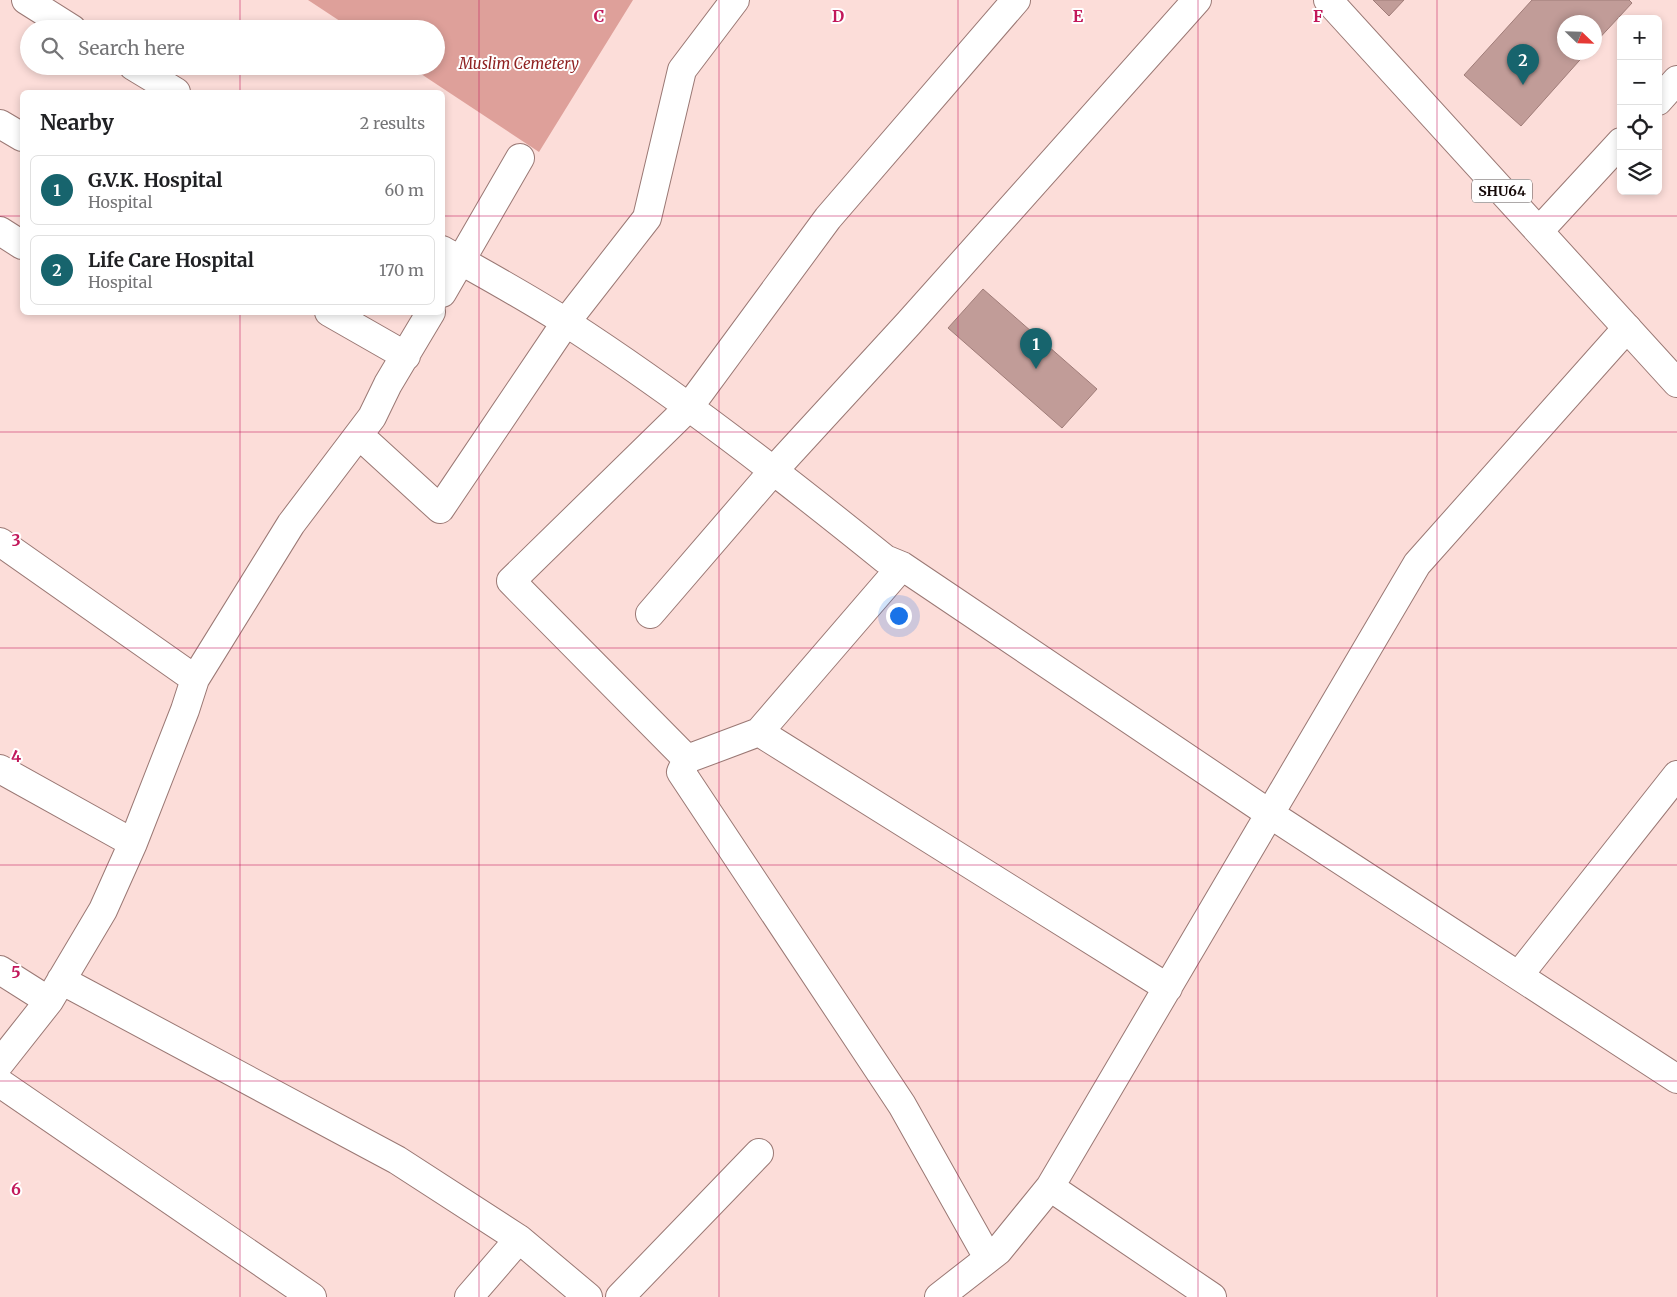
<!DOCTYPE html>
<html lang="en">
<head>
<meta charset="utf-8">
<style>
  :root { --surface:#fff; --page:#f2f2f2; --text:#202124; --muted:#757577; --line:#e0e0e0; --accent:#17646d }
  body { margin:0; font-family:Merriweather,serif; background:var(--page); color:var(--text) }
  .controls { position:absolute; right:15px; top:15px; display:grid; overflow:hidden; border-radius:8px; box-shadow:0 2px 8px #0003 }
  .controls button { width:45px; height:45px; display:grid; place-items:center; padding:0; border:0; border-bottom:1px solid var(--line); background:var(--surface); color:var(--text); font:25px sans-serif }
  .compass { position:absolute; left:1557px; top:15px; width:45px; height:45px; border-radius:50%; background:var(--surface); box-shadow:0 2px 8px #0003; rotate:113deg }
  .you { position:absolute; left:898px; top:615px; width:18px; height:18px; margin:-12px; border:4px solid #fff; border-radius:50%; background:#1a73e8; box-shadow:0 0 0 8px #1a73e833 }
  .badge { display:grid; place-items:center; width:32px; height:32px; border-radius:50%; background:var(--accent); color:#fff; font-size:16px; font-weight:700 }
  .pin { position:absolute; translate:-50% -41px; filter:drop-shadow(0 1px 2px #0008) }
  .pin::after { content:''; position:absolute; top:26px; width:18px; height:15px; background:inherit; clip-path:polygon(0 0,100% 0,50% 100%) }
  .list { margin:0; padding:0; list-style:none }
  h2 { display:flex; justify-content:space-between; align-items:center; height:65px; margin:0; padding:0 20px; font-size:21px }
  h2 small { font-size:16px; font-weight:400; color:var(--muted) }
  .list li { display:grid; grid-template-columns:32px 1fr auto; gap:15px; align-items:center; box-sizing:border-box; height:70px; margin:0 10px 10px; padding:0 10px; border:1px solid var(--line); border-radius:8px }
  .list b { display:block; font-size:19px; white-space:nowrap }
  .list p { margin:0; font-size:16px; white-space:nowrap; color:var(--muted) }
  .list em { font-size:16px; font-style:normal; color:var(--muted) }
  .icon { flex:none; width:28px; height:28px; fill:none; stroke:currentColor; stroke-width:2; stroke-linecap:round; stroke-linejoin:round }
  .map { position:relative; flex:none; width:1677px; height:1297px; overflow:hidden }
  .search { position:absolute; background:var(--surface); box-shadow:0 2px 8px #0003; left:20px; top:20px; width:425px; height:55px; display:flex; align-items:center; gap:12px; box-sizing:border-box; padding:0 18px; border-radius:28px; color:var(--muted); font-size:19px }
  .panel { position:absolute; background:var(--surface); box-shadow:0 2px 8px #0003; left:20px; top:90px; width:425px; height:225px; border-radius:8px }
  .map>svg:first-child { display:block }
</style>
</head>
<body>
<div class="map">
<svg width="1677" height="1297" viewBox="0 0 1677 1297">
  <rect width="100%" height="100%" fill="#fcddd9"/>
  <!-- green -->
  <path fill="#dea09a" d="M308,0h325l-94,152 -130,-86h27v-37h-84z"/>
  <!-- building -->
  <path fill="#c19c98" stroke="#a07d79" d="M1373,0h31l-15,16z
    M1532,0h97l3,3 -38,41v-22h-30v30h23l-66,74 -57,-51z
    M983,289l114,100 -35,39 -114,-100z"/>
  <g fill="none" stroke-linecap="round" stroke-linejoin="round">
    <defs>
      <path id="minor" d="M26,0l46,29
        M133,66l43,26
        M1658,101l19,-21
        M0,124l22,13
        M0,231l22,14
        M1539,231l82,-89
        M442,250c42,24 85,47 125,73 111,72 215,153 318,236l17,7 368,248 407,265
        M442,293l78,-135
        M329,312l77,44
        M359,435l81,74 126,-187 81,-104 35,-148 53,-70
        M0,542l195,137
        M902,566l-143,166 409,256
        M650,614l124,-144 134,-146 289,-324
        M759,732l-72,27 -6,13 221,333 86,153
        M687,759l-176,-178 178,-174 139,-189 188,-218
        M0,769l133,74
        M0,970l49,31
        M1519,975l158,-200
        M61,980l336,180 122,79 69,58
        M0,1063l49,-62 54,-91 30,-67 52,-133 10,-31 96,-155 81,-107 16,-33 43,-72
        M0,1083l312,214
        M1050,1187l162,110
        M469,1297l50,-58
        M620,1297l139,-144
        M939,1297l59,-46 52,-64 367,-623 210,-236"/>
      <path id="major" d="M1328,0l349,383"/>
    </defs>
    <!-- minor casing -->
    <use href="#minor" stroke="#9a7874" stroke-width="30"/>
    <!-- major casing -->
    <use href="#major" stroke="#9a7874" stroke-width="30"/>
    <!-- minor -->
    <use href="#minor" stroke="#fff" stroke-width="28"/>
    <!-- major -->
    <use href="#major" stroke="#fff" stroke-width="28"/>
  </g>
  <!-- grid -->
  <path fill="none" stroke="#c2185b" stroke-width="1" stroke-opacity="0.55" d="M240,0v29M479,0v1297M719,0v1297M958,0v1297M1198,0v1297M1437,0v1297M240,66v26M0,216h22M442,216h1235M240,312v985M0,432h1677M0,648h1677M0,865h1677M0,1081h1677"/>
  <g text-anchor="middle" dominant-baseline="central" stroke-width="4" stroke-linejoin="round" paint-order="stroke">
    <!-- shield labels -->
    <rect fill="#fff" stroke="#5b5352" stroke-width="1" x="1472" y="179.5" width="60" height="23" rx="4"/>
    <g font-size="14" font-weight="bold" fill="#150908">
      <text x="1502" y="191">SHU64</text>
    </g>
    <!-- park labels -->
    <g font-size="15" font-style="italic" fill="#902222" stroke="#fff">
      <text x="519" y="63">Muslim Cemetery</text>
    </g>
  </g>
  <g font-size="16" text-anchor="middle" font-weight="bold" fill="#c2185b" stroke="#fff" stroke-width="4" stroke-linejoin="round" paint-order="stroke">
    <text x="599" y="22">C</text>
    <text x="838" y="22">D</text>
    <text x="1078" y="22">E</text>
    <text x="1318" y="22">F</text>
    <text x="16" y="546">3</text>
    <text x="16" y="762">4</text>
    <text x="16" y="978">5</text>
    <text x="16" y="1195">6</text>
  </g>
</svg>
<div class="controls">
<button>+</button>
<button>−</button>
<button><svg class="icon" aria-label="locate" viewBox="0 0 24 24"><circle cx="12" cy="12" r="6"/><path d="M12 2v4M12 18v4M2 12h4M18 12h4"/></svg></button>
<button><svg class="icon" aria-label="layers" viewBox="0 0 24 24"><path d="M12 4l9 5-9 5-9-5zM3 14l9 5 9-5"/></svg></button>
</div>
<svg class="compass" viewBox="-18 -18 36 36"><path d="M0-13l5 13h-10z" fill="#e53935"/><path d="M0 13l5-13h-10z" fill="#757577"/></svg>
<div class="you"></div>
<div class="pin badge" style="left:1036px;top:369px">1</div>
<div class="pin badge" style="left:1523px;top:85px">2</div>
<div class="search"><svg class="icon" aria-label="search" viewBox="0 0 24 24"><circle cx="10" cy="10" r="6"/><path d="M15 15l6 6"/></svg>Search here</div>
<section class="panel">
<h2>Nearby<small>2 results</small></h2>
<ul class="list">
<li><span class="badge">1</span><div><b>G.V.K. Hospital</b><p>Hospital</p></div><em>60 m</em></li>
<li><span class="badge">2</span><div><b>Life Care Hospital</b><p>Hospital</p></div><em>170 m</em></li>
</ul>
</section>
</div>
</body>
</html>
